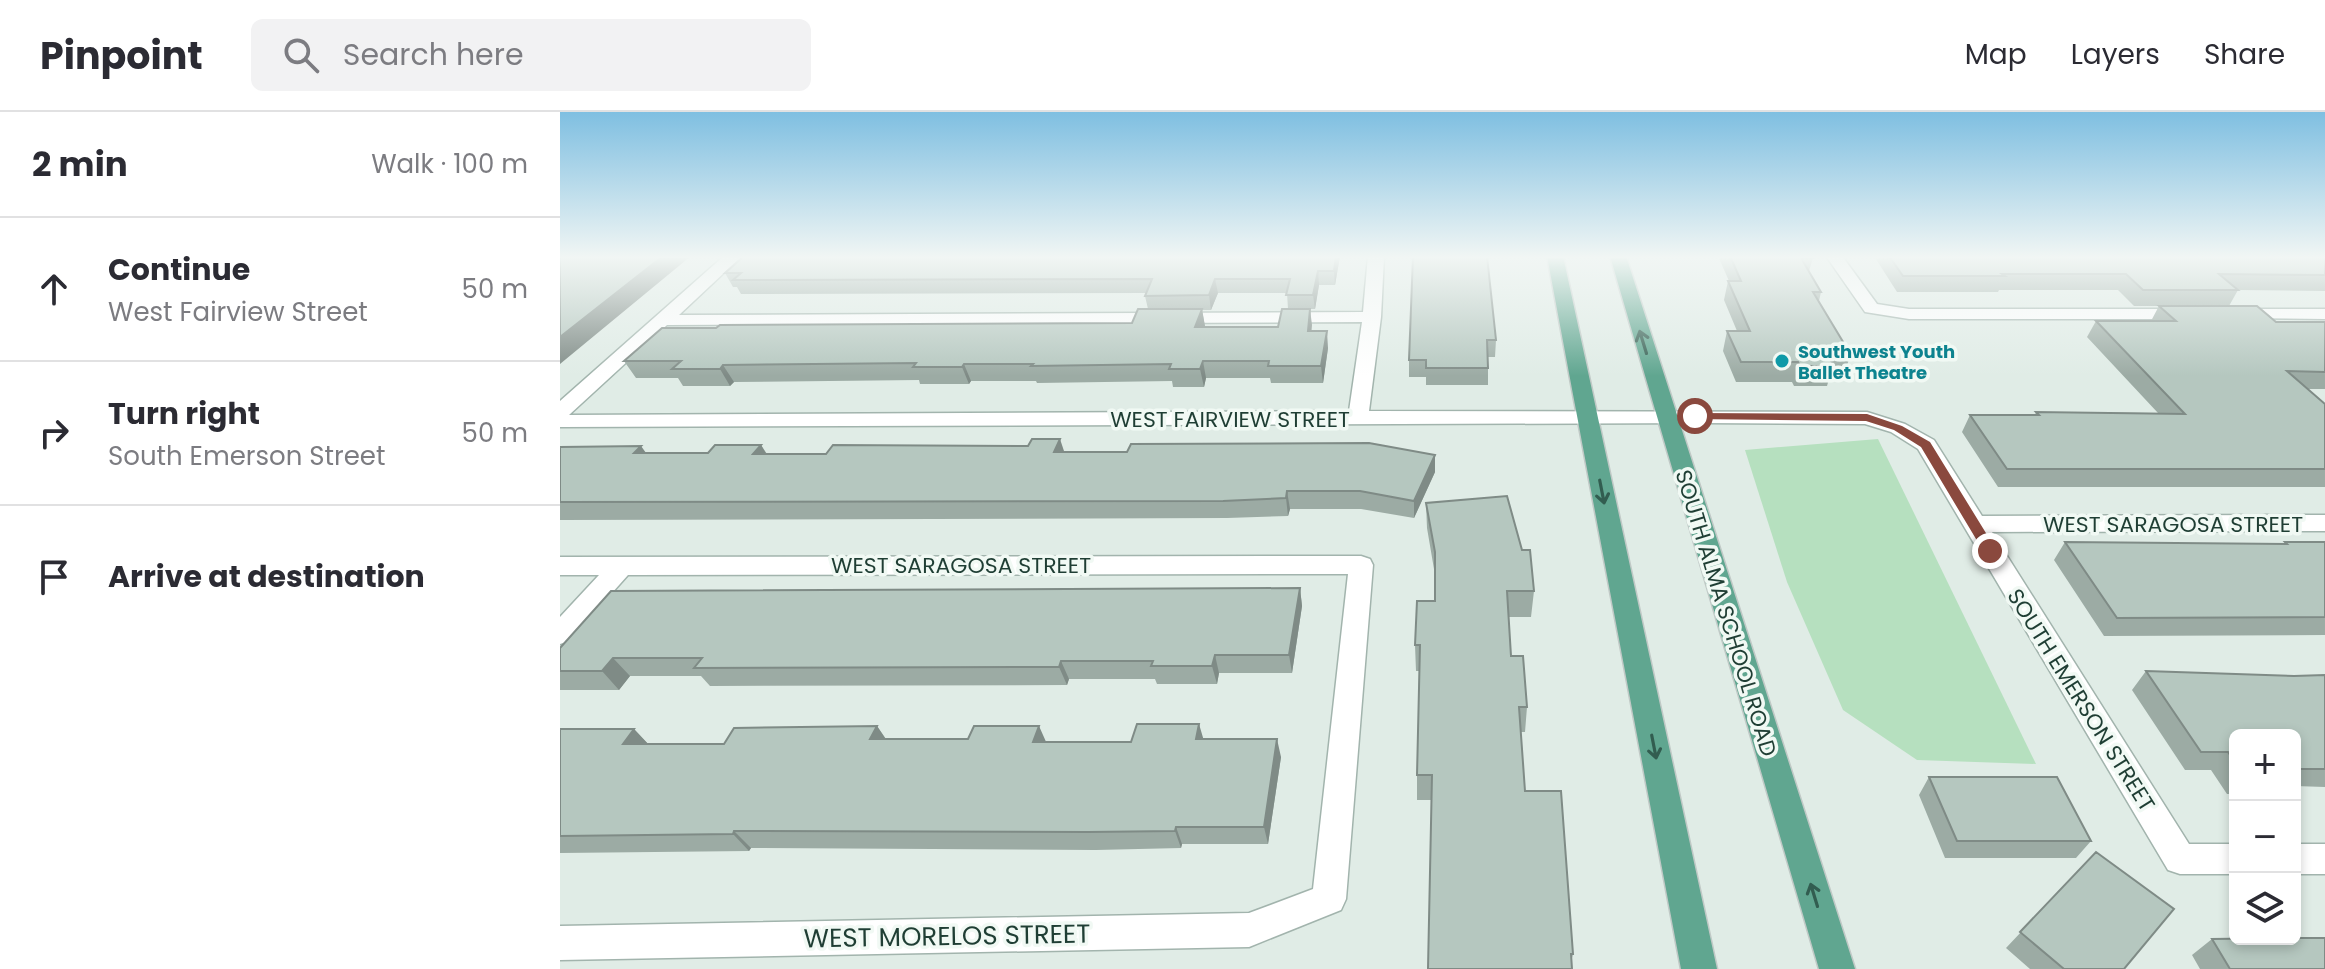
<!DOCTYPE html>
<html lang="en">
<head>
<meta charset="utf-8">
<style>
  :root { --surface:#fff; --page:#f2f2f3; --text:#2b2b33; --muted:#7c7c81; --line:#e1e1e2 }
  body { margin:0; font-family:Poppins,sans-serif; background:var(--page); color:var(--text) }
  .controls { position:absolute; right:24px; bottom:24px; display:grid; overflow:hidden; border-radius:12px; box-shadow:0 4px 12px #0003 }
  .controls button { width:72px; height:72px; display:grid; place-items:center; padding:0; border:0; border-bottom:2px solid var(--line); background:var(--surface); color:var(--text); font:40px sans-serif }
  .stop { position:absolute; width:24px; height:24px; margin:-18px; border:6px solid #8a493e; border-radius:50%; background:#fff }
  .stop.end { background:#8a493e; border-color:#fff; box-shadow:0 2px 8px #0008 }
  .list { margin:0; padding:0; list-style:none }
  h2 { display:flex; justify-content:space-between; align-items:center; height:104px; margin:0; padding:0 32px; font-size:34px }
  h2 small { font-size:26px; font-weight:400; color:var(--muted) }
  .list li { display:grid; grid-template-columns:52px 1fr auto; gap:24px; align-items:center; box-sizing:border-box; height:144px; padding:0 32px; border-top:2px solid var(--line) }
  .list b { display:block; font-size:30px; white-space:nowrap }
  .list p { margin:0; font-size:26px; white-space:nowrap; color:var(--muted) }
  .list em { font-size:26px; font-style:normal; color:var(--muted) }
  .icon { flex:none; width:44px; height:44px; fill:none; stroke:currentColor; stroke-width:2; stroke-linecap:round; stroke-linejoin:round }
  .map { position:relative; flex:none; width:1765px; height:857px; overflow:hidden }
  header { display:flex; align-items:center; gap:48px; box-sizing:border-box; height:112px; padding:0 40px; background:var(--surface); border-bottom:2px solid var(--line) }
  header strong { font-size:38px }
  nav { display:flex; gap:44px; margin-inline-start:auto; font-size:28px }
  .search { width:560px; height:72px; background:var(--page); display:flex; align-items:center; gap:20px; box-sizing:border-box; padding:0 28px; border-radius:12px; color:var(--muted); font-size:30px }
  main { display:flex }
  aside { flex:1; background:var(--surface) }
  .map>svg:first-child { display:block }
</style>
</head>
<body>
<header>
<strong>Pinpoint</strong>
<div class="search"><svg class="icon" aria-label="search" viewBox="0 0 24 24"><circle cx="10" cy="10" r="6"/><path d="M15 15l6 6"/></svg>Search here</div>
<nav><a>Map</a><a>Layers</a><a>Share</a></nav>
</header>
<main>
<aside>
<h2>2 min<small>Walk · 100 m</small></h2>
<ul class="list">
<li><svg class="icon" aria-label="ahead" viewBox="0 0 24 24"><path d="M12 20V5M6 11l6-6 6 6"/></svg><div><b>Continue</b><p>West Fairview Street</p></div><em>50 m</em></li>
<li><svg class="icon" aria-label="right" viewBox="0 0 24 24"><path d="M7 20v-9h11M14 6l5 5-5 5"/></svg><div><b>Turn right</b><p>South Emerson Street</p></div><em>50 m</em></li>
<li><svg class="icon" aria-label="arrive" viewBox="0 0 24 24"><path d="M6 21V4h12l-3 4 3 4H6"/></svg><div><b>Arrive at destination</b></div></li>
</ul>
</aside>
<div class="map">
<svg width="1765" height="857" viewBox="0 0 1765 857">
  <rect width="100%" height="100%" fill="#e0ece6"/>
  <!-- green -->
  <path fill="#b6e0bf" d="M1318,327l158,325 -119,-4 -74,-50 -56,-128 -42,-132z"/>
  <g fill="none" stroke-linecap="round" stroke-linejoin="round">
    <defs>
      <path id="minor" d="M164,144h18l-63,59 684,-3 5,-56h16l-3,61 -12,94 498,1 38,12 29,16 48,76 343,-1v16l-333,1 197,312h46v30h-55l-12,-4 -250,-421 -27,-17 -26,-8 -161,-1 -1144,4v-26zM802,210l-13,89 -780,4 98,-90z
        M1266,144h16l35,48 32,5h276l9,5 -9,5h-276l-44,-7z
        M1673,197h92v10l-98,-1 -3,-4z
        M801,444l9,3 3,6 -27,334 -5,11 -92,37 -689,13v-34l689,-13 64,-24 35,-315 -720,1 -59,66 -9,3v-27l39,-42h-39v-18z
        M1735,732h30v30h-30z"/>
      <path id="major" d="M987,144h16l154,713h-36z
        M1050,144h16l229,713h-36z"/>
    </defs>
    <!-- minor casing -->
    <use href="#minor" stroke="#a2b4ad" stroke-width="3"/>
    <!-- major casing -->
    <use href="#major" stroke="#c0c9c6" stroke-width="3"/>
    <!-- minor -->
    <use href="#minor" fill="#fff" fill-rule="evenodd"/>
    <!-- major -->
    <use href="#major" fill="#60a690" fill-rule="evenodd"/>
  </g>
  <!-- wall -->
  <path fill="#9caba4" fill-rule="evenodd" d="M184,144h596l-5,29h-16l-4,24h-5l1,22 17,17 -5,35h-52l-1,-5h-64l-2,9h-31l-1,-6 -135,2 -1,-2h-65l-2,3h-49l-1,-4 -185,2 -4,4h-47l-5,-8h-42l-12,-17 508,-38 16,-14 -3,-13 1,-3 -405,1 -4,-7h-4l-8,-14zM658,181h69l1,16 -10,18h-73l-3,-17h9z
    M853,144l83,84 -1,17h-7v28h-62v-8h-17v-17z
    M1158,144h94l1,2 -4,13 12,21 -2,9 29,49 -1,5 2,4 -6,20h-14l-2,7h-33l-2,-4h-56l-13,-31 4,-20h10l-13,-31 4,-19h1z
    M1314,144h451v35l-87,-1 -9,16 47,16h49v67h-18l18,15v83h-327l-36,-55 8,-17h65l1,-3 122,1 -71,-76 9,-16h55l8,-15h-25l-16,-16h-119l-1,2h-101z
    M201,333l6,9 298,-2 370,20 -21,46 -53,-9h-71l-2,7 -61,2 -667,2v-73l86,6h62z
    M866,391l108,88 -3,26h-23l3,39 16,51 -2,25h-4l4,59 48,163 -2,8 -140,-162h-14v-25l2,-104h-3l-1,-26 20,-44v-26l-8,-47z
    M1505,430l219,2 1,-2h40v93l-221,1 -50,-76z
    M740,476l2,18 -10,67h-73l-2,11h-60l-2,-5h-86l-2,6 -357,1 -9,-10h-71l-11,14h-59v-42z
    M1586,559l148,5 31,-1v112l-30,-1v-51h-60v59h-8l-16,-24h-26l-53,-80z
    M317,614l9,13 160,3h85l73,-3 77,18 -13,87h-86l-1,4 -85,2 -345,-2 -2,3 -189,2v-124h74l14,15h76z
    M1369,665l162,64 -15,17h-131l-26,-63z
    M1536,740l28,117h-94l-24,-21z
    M1652,827l113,30h-125l-8,-14z"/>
  <!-- shaded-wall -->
  <path fill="#7f8b86" d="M103,144h28l-131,108v-27z
    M776,144h4l-5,29 -1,-14z
    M758,159l1,14 -4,24 -2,-14z
    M655,167l3,14 -7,17 -2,-15z
    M642,197l3,17 -7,17 -3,-16z
    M750,197l2,16 -2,23 -2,-17z
    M767,219l1,17 -5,35 -2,-17z
    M643,249l3,17 -2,9 -4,-18z
    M404,252l7,17 -2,3 -7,-17z
    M163,253l11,17 -4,4 -10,-17z
    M500,327l6,18 -12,-5z
    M201,333l11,18 -19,-9z
    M81,334l13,18 -20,-11z
    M875,343v17l-21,46v-17z
    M727,379l3,18 -2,7 -2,-18z
    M740,476l2,18 -10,67 -3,-18z
    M655,543l4,18 -2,11 -5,-18z
    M53,546l17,18 -11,14 -17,-19z
    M501,549l8,18 -2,6 -8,-18z
    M639,612l5,17 -8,-2z
    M317,614l12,18 -19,-5z
    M479,614l8,18 -14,-2z
    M74,617l17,18 -28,-3z
    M717,627l4,18 -13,87 -4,-17z
    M616,715l6,17 -1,4 -6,-17z
    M174,719l17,17 -2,3 -16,-17z"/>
  <!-- building -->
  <path fill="#b5c7bf" stroke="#7f8b86" stroke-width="2" d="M0,144h103l-103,81z
    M184,144h592l-2,15h-16l-5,24h-27l4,-16h-75l-6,16 -64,1 7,-17 -419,1 8,-7h-16z
    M853,144h74l9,84h-9l1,28h-62v-8h-17z
    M1170,144h82l1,2h-12l20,34h-8l35,58h-4l5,9h-19l4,7h-34l-2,-4h-57l-14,-31h23l-22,-50h13z
    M1329,144h436v19l-106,-1 19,16h-95l-17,-16h-124l3,2h-102z
    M1599,194h98l19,16h49v50l-38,-1 38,33v65h-318l-37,-54h69l-3,-3 149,2 -89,-93h80z
    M578,197h64l-7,18h83l4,-18h28l-2,22h19l-6,35h-53l1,-5h-66l-3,8h-31l2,-5 -140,2 2,-2h-69l-2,3h-49l3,-4 -193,2 -3,4h-48l9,-8h-57l38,-33h54l4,-3 412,-2z
    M472,327h28l-6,13h73l4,-8 238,-1 66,12 -21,46 -54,-10h-73l-1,7 -63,3 -663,1v-55l81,-1 -7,7h74l7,-8h46l-8,9h73l7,-9 195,1z
    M947,384l15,54h8l4,41h-27l4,65h12l4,51h-8l6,84h36l12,163h-2l1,15h-144l4,-194h-15l3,-130h-5l2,-44h18v-49l-9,-49z
    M1505,430l222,2 -2,-2h40v75l-208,1z
    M740,476l-11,67h-74l-3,11h-61l2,-5h-92l-2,6 -365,1 8,-10h-89l-11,13h-42v-23l51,-57z
    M1586,559l148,5 31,-1v94h-30v-34h-60v27l-7,-10h-27z
    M577,612h62l-3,15h81l-13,88h-88l-1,4 -87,1 -354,-1 -1,3 -173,2v-107h74l-11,15h101l10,-16 143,-2 -7,13h98l6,-13h65l-6,16h98z
    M1369,665h128l34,64h-134z
    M1536,740l78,57 -50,60h-60l-44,-37z
    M1735,826h30v31h-95l-18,-30z"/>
  <!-- one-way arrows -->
  <defs><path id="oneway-shaft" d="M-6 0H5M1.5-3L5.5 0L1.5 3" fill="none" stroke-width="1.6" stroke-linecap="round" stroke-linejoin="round" transform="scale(2)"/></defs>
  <g stroke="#325d50">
    <use href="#oneway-shaft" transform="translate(1083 230) rotate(-107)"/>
    <use href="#oneway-shaft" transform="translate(1042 380) rotate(79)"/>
    <use href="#oneway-shaft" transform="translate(1094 635) rotate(79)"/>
    <use href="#oneway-shaft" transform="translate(1254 783) rotate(-107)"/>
  </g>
  <!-- sky -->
  <linearGradient id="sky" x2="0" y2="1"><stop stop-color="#7fbfe1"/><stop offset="0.55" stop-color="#f1f6f4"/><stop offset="1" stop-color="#f1f6f4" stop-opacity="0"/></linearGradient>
  <rect width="1765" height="264" fill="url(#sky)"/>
  <!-- route -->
  <path fill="#8a493e" d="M1135,301l172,1 35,12 28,16 67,109 -2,3h-10l-64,-107 -27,-17 -28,-9 -175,-2v-5z"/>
  <!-- markers -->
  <circle fill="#0f9aa8" stroke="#f1f9f4" stroke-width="3" cx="1222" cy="249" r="8"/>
  <g text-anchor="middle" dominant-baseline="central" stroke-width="7" stroke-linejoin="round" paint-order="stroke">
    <!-- far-culture labels -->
    <g font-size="18" font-weight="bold" fill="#0d838f" stroke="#f1f9f4" text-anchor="start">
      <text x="1238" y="239">Southwest Youth<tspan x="1238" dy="21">Ballet Theatre</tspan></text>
    </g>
    <!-- street labels -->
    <g font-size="22" fill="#1f3e34" stroke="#f1f9f4">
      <text x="670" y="307">WEST FAIRVIEW STREET</text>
      <text x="1613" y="412">WEST SARAGOSA STREET</text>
      <text x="401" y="453">WEST SARAGOSA STREET</text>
      <text transform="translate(1166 501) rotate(73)">SOUTH ALMA SCHOOL ROAD</text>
      <text transform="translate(1521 588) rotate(58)">SOUTH EMERSON STREET</text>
    </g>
    <!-- near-street labels -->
    <g font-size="26" fill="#1f3e34" stroke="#f1f9f4">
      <text transform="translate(387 824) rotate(-1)">WEST MORELOS STREET</text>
    </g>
  </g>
</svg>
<div class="controls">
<button>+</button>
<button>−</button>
<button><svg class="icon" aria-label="layers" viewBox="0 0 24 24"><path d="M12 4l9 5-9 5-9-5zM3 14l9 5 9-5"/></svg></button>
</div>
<div class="stop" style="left:1135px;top:304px"></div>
<div class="stop end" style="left:1430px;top:439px"></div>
</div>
</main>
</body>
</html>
